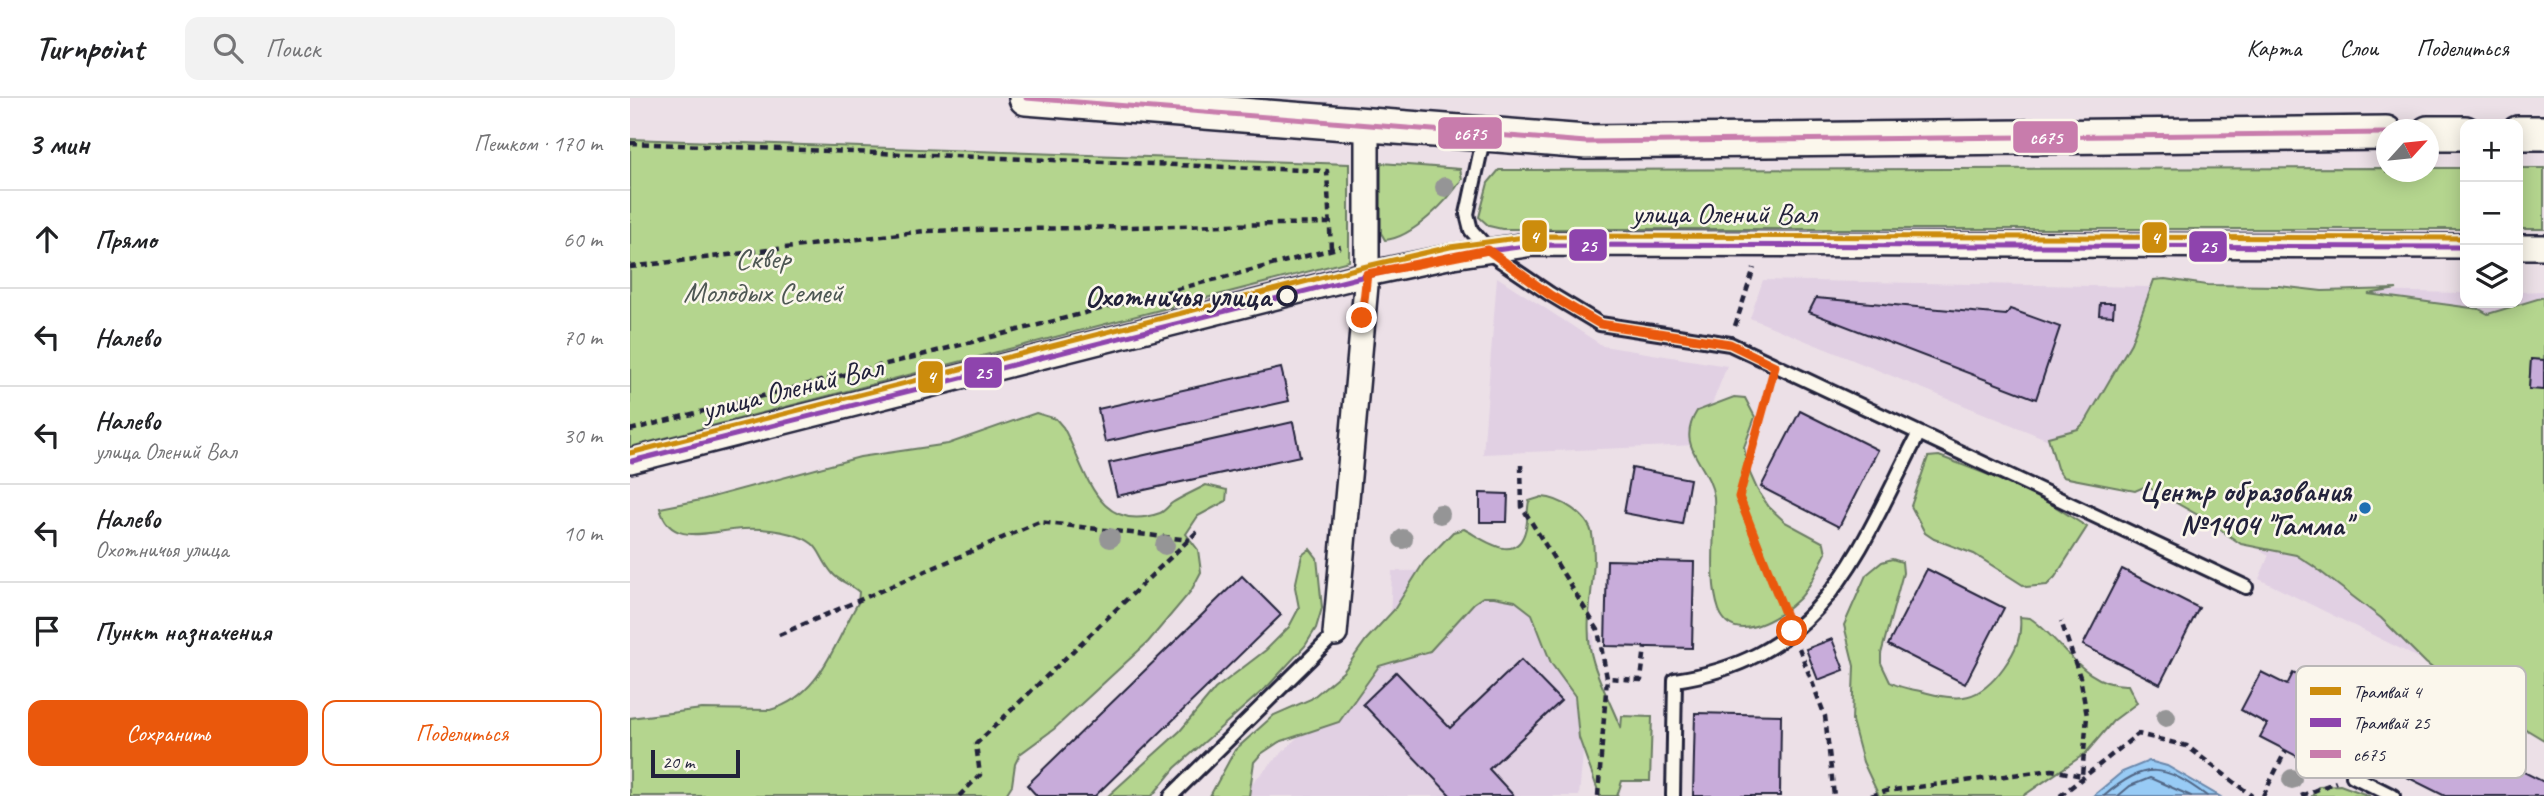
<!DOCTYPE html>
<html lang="ru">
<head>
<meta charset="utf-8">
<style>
  :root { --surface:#fff; --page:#f2f2f2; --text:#202124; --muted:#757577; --line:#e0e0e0; --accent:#ea580c }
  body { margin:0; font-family:Caveat,sans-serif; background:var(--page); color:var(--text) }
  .controls { position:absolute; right:21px; top:21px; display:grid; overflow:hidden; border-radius:14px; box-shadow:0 4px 18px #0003 }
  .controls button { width:63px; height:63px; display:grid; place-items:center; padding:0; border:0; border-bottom:2px solid var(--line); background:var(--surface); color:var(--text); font:35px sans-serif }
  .compass { position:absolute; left:1746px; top:21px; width:63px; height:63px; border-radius:50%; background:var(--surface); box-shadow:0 4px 18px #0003; rotate:63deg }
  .scale { position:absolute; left:21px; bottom:18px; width:89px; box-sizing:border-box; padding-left:7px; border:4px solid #22223b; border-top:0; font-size:19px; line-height:24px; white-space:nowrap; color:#22223b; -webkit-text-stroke:5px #fbf7ec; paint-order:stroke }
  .stop { position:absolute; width:21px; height:21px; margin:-16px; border:5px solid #ea580c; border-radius:50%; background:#fff }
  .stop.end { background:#ea580c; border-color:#fff; box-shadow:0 2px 7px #0008 }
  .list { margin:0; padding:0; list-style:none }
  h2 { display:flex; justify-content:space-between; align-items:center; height:91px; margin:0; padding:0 28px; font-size:30px }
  h2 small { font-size:23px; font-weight:400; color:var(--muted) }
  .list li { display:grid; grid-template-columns:46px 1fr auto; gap:21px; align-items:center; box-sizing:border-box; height:98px; padding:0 28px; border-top:2px solid var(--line) }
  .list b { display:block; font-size:26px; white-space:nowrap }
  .list p { margin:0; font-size:23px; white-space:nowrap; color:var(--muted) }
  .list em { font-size:23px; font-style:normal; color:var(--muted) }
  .actions { display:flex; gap:14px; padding:21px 28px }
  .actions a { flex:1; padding:16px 0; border:2px solid var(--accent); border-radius:14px; text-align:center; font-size:24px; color:var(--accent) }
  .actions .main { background:var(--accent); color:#fff }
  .icon { flex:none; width:38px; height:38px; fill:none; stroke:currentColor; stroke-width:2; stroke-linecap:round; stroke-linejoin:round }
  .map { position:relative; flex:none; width:1914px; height:698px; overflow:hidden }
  header { display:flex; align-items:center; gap:42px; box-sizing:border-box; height:98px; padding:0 35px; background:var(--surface); border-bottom:2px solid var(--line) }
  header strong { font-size:33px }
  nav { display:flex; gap:38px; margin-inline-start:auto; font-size:24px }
  .search { width:490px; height:63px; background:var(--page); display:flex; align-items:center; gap:18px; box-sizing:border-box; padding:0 24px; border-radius:14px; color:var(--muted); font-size:26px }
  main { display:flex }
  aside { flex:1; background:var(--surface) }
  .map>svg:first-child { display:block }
</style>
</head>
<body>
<header>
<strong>Turnpoint</strong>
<div class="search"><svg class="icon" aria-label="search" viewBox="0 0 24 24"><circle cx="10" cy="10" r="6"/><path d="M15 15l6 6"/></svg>Поиск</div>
<nav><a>Карта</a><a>Слои</a><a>Поделиться</a></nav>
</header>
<main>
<aside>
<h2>3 мин<small>Пешком · 170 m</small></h2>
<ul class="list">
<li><svg class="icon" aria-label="ahead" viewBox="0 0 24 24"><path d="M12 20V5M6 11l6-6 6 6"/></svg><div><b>Прямо</b></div><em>60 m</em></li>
<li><svg class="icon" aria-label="left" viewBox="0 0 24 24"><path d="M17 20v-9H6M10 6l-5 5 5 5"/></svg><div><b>Налево</b></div><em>70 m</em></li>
<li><svg class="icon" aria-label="left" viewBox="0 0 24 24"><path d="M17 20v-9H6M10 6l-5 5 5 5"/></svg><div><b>Налево</b><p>улица Олений Вал</p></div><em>30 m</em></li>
<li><svg class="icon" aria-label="left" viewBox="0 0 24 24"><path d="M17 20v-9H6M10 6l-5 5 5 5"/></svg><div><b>Налево</b><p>Охотничья улица</p></div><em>10 m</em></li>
<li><svg class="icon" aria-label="arrive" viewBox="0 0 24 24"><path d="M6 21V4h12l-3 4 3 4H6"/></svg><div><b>Пункт назначения</b></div></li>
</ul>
<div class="actions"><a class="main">Сохранить</a><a>Поделиться</a></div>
</aside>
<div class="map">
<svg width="1914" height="698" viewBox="0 0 1914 698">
  <rect width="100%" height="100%" fill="#ece0e7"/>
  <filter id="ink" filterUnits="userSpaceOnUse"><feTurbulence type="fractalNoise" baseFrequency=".0143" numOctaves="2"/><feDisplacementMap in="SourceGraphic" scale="14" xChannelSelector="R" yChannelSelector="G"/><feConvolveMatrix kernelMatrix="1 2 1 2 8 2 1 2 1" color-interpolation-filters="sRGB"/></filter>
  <g filter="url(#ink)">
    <!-- built -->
    <path fill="#e1d0e3" d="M867,179l106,69 124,20 -31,79 -213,9z
      M1133,182l702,13v10h53v-11l26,-1v435l-145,-78 -140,-69 10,-24 -169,-94 -350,-143z
      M903,472l61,66 -15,160h-340l150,-151 3,-74z"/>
    <!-- green -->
    <path fill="#b4d58e" stroke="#6b7c64" stroke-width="2" d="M0,41l719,25v97l-719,186z
      M751,65l79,6 2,10c-14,22 -50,59 -77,61l-4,-7z
      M1756,70v4h42l1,-4h36v61h-963l-13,-3 -10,-9 9,-34 11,-13z
      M1888,70h26v61h-26z
      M1535,181l42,6 72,1 43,5 75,-2 -29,5 111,15 9,5 56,-17v63h-13l-2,28 15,2v350l-85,-51 -33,-26 -45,-45 -68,-52 -17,-11 -55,-11 -36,-25 -59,-33 -11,5 -72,-14 -6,-9 -9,-31 30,-8 8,-8 45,-78 23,-63z
      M1104,299l11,1 10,19 -11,30 4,22 9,20 12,18 16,15 39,21 2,10c-8,15 -15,34 -27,46 -19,19 -66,48 -80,11 -11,-31 -3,-80 -5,-113 -5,-34 -40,-49 -17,-86z
      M406,315l20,6 7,8c23,40 32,109 97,86 5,-2 8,-7 12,-10 11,-7 23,-12 34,-18l21,5 -1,11 -28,15 -12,18 12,16 3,22 -10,19 -43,51 -94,87 -34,25 -5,10 -3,21 -7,11h-375v-78l72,-9 68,1c51,-14 64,-67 88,-107l1,-11c-7,-7 -20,-11 -26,-18 -17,-20 -10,-31 -42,-40 -15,-4 -32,-6 -48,-5 -31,1 -73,20 -83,-21l41,-8 159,-43 88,-13z
      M1309,358l92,35 56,36 -32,50 -8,8 -21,2 -52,-33 -40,-15 -9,-6 -14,-27 17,-49z
      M912,399c17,1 46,17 50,37 7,36 -8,76 -2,114 5,28 21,55 31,81l1,-13 30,1 -2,64h-28l-5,15h-17l-21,-58 -4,-42 -24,-33 -19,-49 -17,-13 -21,-4h-11l-9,6 -44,48 -51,15 -40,56 -60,20 -18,12 -7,8 -5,34h-39l25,-46 39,-35 37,-16 32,-27 23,-32 28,-30 30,-48 29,-30 11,-3c18,9 53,39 62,-1 2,-9 1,-18 3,-27z
      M680,451l7,9 5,50 -6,20 -11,18 -36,39 -94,83 -23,28h-44l72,-65 35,-42 51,-39 23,-23 10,-19 -4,-21 7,-32z
      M1262,461l10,3 1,11 -22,81v9l9,19c10,6 20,7 30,9 40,11 59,11 84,-24 12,-17 18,-30 16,-50l10,1c33,22 53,69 98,67l9,18 -24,18 -27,32 -63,43h-144l-16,-34 -11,-41 2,-55 -10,-41 22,-50 16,-13z
      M1710,687l30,11h-58l7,-10z"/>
    <!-- water -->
    <path fill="#98cbf5" stroke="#6987ab" stroke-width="2" d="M1519,663l18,5 52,30h-126l29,-24z"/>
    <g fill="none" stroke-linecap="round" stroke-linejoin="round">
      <!-- shore -->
      <path stroke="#516685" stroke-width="2" d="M1474,698c41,-35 60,-32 103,0
        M1488,698l12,-10 20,-8 41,18"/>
    </g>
    <!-- building -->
    <path fill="#c8acda" stroke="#22223b" stroke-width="2" d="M1186,200l190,17 4,-6 50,18 -24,72 -227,-87z
      M1470,205h14l-1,13 -14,-1z
      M1901,261l13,1v30l-15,-1z
      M651,270l8,33 -184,41 -7,-33z
      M1170,313l78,39 -39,77 -78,-40z
      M663,324l7,34 -183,40 -8,-33z
      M1002,370l58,11 -8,45 -58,-11z
      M850,395l28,1 -1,28h-27z
      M977,462l87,2 -2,86 -87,-2z
      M1297,471l77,39 -39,76 -77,-39z
      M1492,471l77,39 -39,76 -77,-39z
      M612,478l39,39 -186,181h-58l-10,-11z
      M1202,541l12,31 -26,10 -12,-31z
      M891,562l40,41 -72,68 25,27h-63l-88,-92 33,-32 54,56z
      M1631,574l26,13 6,-12 50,25 -6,13 26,14 -20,38 -26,-13 -7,13 -50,-26 7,-13 -26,-14z
      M1746,600l168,84v14h-99l-94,-47z
      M1065,615l86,2 -1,81h-87z"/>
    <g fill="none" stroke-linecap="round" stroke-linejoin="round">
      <defs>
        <path id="service" d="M854,37l-17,79 4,16 23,26 56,38 50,30 130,20 516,243
          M1723,678l40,20
          M541,698l164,-162
          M1043,698l2,-116c150,-22 183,-129 244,-247"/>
        <path id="minor" d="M1888,149h26
          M0,363l737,-187 86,-18 80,-12 932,2
          M705,536l32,-360v-148"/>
        <path id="secondary" d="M396,0l560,44 800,-9
          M1798,35h37
          M1888,35h26"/>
      </defs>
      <!-- service casing -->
      <use href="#service" stroke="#22223b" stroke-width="18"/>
      <!-- minor casing -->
      <use href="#minor" stroke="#22223b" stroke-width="28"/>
      <!-- secondary casing -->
      <use href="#secondary" stroke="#22223b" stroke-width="38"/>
      <!-- path -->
      <path stroke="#22223b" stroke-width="4.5" stroke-dasharray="7 5" stroke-linecap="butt" d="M0,45l697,28 4,78
        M0,169l294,-36 405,-8
        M1105,228l19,-58
        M1140,286l-31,113 45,114
        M0,332l711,-183
        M891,367l1,42 76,123 9,48 34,2 4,-33
        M149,537l260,-113 151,18
        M1169,550l26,68 9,80
        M329,698l21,-21 -4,-31 223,-214
        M968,698l9,-118
        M1241,698l15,-5 166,-21 30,6 5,-60 -7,-39 -19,-56
        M1430,698l78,-62 49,12 65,50
        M1633,698l23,-46
        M1671,698l35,-14"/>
      <!-- service -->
      <use href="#service" stroke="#fbf7ec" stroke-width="12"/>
      <!-- minor -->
      <use href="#minor" stroke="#fbf7ec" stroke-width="23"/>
      <!-- secondary -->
      <use href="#secondary" stroke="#fbf7ec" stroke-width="33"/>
      <defs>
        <path id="bus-1" d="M396,0l560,44 800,-9"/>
      </defs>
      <!-- bus-1 casing -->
      <use href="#bus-1" stroke="#fbf7ec" stroke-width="10"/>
      <!-- bus-1 -->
      <use href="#bus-1" stroke="#c87cac" stroke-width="5"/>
      <defs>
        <path id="tram-1" d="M0,355l737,-187 83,-19 82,-11 933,2"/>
        <path id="tram-2" d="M2,363l737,-186 83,-19 81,-11 932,2"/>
      </defs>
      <!-- tram-1 casing -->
      <use href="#tram-1" stroke="#fbf7ec" stroke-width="10"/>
      <!-- tram-2 casing -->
      <use href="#tram-2" stroke="#fbf7ec" stroke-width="10"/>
      <!-- tram-1 -->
      <use href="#tram-1" stroke="#cc8c0c" stroke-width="5"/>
      <!-- tram-2 -->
      <use href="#tram-2" stroke="#8e44ad" stroke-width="5"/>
    </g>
    <!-- trees -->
    <g fill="#959596">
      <circle cx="815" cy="89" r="10"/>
      <circle cx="810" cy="416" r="10"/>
      <circle cx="480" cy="440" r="10"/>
      <circle cx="773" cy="441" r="10"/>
      <circle cx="535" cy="447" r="10"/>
      <circle cx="1536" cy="619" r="10"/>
      <circle cx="1662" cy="681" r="10"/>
    </g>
  </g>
  <g fill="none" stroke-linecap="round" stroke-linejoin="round" filter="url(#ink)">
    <!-- route -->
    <path stroke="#ea580c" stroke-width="9" d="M732,220l5,-44 121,-24 62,45 50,29 130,20 45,22 -36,131 53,134"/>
  </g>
  <!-- markers -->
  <circle fill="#fbf7ec" stroke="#22223b" stroke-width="3.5" cx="657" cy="198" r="9"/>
  <circle fill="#1f6fb2" stroke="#fbf7ec" stroke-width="2.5" cx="1735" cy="410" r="7"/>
  <g text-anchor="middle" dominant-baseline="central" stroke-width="5" stroke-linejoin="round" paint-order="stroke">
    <!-- street labels -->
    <g font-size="30" fill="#22223b" stroke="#fbf7ec">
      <text x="1094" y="115">улица Олений Вал</text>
      <text transform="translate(162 290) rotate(-14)">улица Олений Вал</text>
    </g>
    <!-- park labels -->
    <g font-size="30" fill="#4e5854" stroke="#fbf7ec">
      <text x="133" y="160">Сквер<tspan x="133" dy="34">Молодых Семей</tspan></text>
    </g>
    <!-- stop labels -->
    <g font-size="30" font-weight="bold" fill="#22223b" stroke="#fbf7ec" text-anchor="end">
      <text x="641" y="198">Охотничья улица</text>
    </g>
    <!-- poi labels -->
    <g font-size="30" font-weight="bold" fill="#22223b" stroke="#fbf7ec" text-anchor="end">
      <text x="1721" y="393">Центр образования<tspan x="1721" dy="34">№1404 "Гамма"</tspan></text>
    </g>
  </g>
  <!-- legend -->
  <rect x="1666" y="568" width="230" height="112" rx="10" fill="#fbf7ec" stroke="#bab7b7" stroke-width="2"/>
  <rect x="1680" y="589" width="31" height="8" fill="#cc8c0c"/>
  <rect x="1680" y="620" width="31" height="9" fill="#8e44ad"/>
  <rect x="1680" y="652" width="31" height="8" fill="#c87cac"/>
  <g font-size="19" fill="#22223b">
    <text x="1723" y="600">Трамвай 4</text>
    <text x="1723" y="631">Трамвай 25</text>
    <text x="1723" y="663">с675</text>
  </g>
  <g stroke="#fbf7ec" stroke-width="2.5">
    <rect x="807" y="18" width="66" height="34" rx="7" fill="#c87cac"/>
    <rect x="1382" y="22" width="67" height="34" rx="7" fill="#c87cac"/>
    <rect x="891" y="121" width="27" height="34" rx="7" fill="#cc8c0c"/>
    <rect x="1511" y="123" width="27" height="33" rx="7" fill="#cc8c0c"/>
    <rect x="938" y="130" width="40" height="34" rx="7" fill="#8e44ad"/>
    <rect x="1558" y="132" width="40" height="33" rx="7" fill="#8e44ad"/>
    <rect x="333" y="258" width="40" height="33" rx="7" fill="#8e44ad"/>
    <rect x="287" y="262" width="27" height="34" rx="7" fill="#cc8c0c"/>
  </g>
  <g font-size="19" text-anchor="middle" font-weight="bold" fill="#fff">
    <text x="840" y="42">с675</text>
    <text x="1416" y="46">с675</text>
    <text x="904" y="145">4</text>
    <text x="1525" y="146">4</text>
    <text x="958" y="154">25</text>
    <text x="1578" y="155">25</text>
    <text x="353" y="281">25</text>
    <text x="301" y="285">4</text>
  </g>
</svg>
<div class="controls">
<button>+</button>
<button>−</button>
<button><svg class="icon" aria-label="layers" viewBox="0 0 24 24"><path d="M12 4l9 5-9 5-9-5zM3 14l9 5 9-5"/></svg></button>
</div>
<svg class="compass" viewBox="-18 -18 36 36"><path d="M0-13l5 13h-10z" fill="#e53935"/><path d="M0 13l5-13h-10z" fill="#757577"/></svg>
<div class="scale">20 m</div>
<div class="stop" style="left:1162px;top:533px"></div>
<div class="stop end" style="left:732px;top:220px"></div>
</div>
</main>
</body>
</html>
